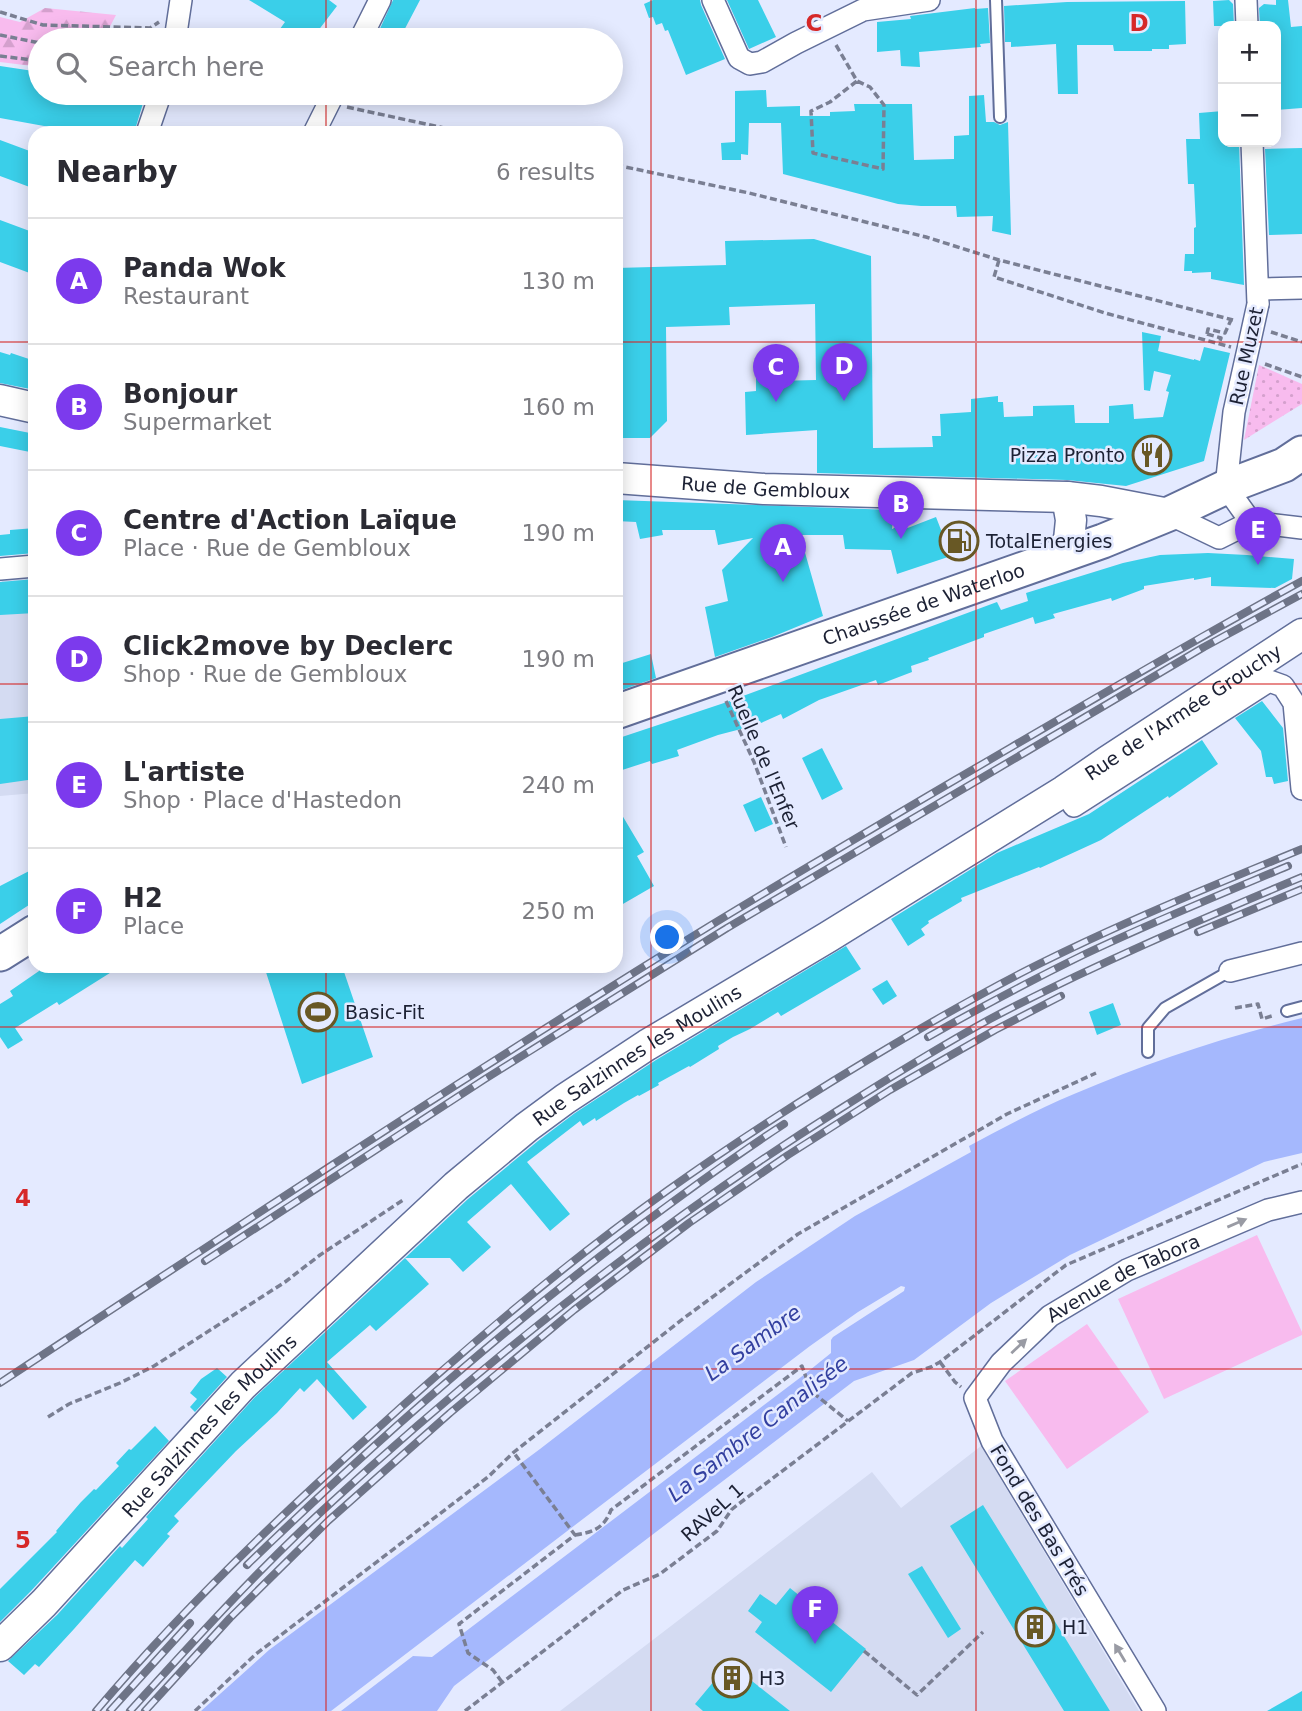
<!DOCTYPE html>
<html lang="en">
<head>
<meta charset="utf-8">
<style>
  :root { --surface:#fff; --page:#f7f7f7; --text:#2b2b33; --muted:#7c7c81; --line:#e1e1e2; --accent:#7c3aed }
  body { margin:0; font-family:"DejaVu Sans",sans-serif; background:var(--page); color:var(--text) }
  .controls { position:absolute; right:21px; top:21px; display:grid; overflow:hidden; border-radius:14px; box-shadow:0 4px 18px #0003 }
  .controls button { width:63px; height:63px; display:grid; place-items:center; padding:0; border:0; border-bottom:2px solid var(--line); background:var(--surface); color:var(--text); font:35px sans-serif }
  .you { position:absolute; left:668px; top:938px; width:24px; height:24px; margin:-18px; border:5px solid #fff; border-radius:50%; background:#1a73e8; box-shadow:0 0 0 10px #1a73e833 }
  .badge { display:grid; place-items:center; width:46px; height:46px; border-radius:50%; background:var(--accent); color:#fff; font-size:23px; font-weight:700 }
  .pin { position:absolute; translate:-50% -58px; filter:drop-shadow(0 2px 4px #0008) }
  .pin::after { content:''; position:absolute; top:37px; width:24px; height:21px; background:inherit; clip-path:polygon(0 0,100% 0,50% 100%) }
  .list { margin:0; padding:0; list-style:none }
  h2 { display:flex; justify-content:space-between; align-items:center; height:91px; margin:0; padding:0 28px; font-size:30px }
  h2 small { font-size:23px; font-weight:400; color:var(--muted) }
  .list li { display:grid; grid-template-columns:46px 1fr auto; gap:21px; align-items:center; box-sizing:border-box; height:126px; padding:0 28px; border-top:2px solid var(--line) }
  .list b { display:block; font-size:26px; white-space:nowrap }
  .list p { margin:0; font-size:23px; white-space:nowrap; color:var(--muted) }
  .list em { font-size:23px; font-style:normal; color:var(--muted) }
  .icon { flex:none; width:38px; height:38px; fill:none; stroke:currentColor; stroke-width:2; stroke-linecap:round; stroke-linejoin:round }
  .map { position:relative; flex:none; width:1302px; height:1711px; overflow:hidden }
  .search { position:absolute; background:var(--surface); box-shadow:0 4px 18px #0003; left:28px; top:28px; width:595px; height:77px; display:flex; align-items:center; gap:18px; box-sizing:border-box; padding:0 24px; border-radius:38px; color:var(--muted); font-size:26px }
  .panel { position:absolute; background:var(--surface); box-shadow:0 4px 18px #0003; left:28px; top:126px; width:595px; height:847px; border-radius:21px }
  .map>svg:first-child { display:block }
</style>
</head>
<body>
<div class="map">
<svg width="1302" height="1711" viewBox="0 0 1302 1711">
  <defs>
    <pattern id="forest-firs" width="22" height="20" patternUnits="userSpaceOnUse" patternTransform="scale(1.75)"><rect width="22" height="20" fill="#f8bbee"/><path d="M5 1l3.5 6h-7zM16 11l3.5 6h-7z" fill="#d4a0cd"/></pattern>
    <pattern id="park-dots" width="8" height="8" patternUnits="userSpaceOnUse" patternTransform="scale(1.75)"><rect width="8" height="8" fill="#f8bbee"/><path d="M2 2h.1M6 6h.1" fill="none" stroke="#d4a0cd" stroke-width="1.8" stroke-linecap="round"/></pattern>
  </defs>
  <rect width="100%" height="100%" fill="#e4eaff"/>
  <!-- built -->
  <path fill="#d4dbf2" d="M35,573v220l-35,3v-211h2v-9z
    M981,1446l158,265h-579l312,-239 29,36z"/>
  <!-- forest -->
  <path fill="url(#forest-firs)" d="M45,8l71,7 -13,25h-63v27l-40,-5v-45l20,5z"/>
  <!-- park -->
  <path fill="url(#park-dots)" d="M1259,365l43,19v20l-58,36z"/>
  <!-- pitch -->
  <path fill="#f8bbee" d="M1257,1235l45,97v3l-138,64 -46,-100z
    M1087,1324l62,88 -82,57 -62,-88z"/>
  <!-- water -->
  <path fill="#a5b8fd" d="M1302,1018v135l-38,9 -194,93 -79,48 -77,57 -60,21 -400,305 -17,25h-96l72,-55 19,1 373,-283 26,-21v-13l2,-3 71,-46 1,-4 -4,-1 -43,26 -48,34 -479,365h-130l68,-61 271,-201 216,-167 99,-66 116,-64 -2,-6c34,-18 69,-37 105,-52 74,-32 150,-57 228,-76z"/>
  <!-- building -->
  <path fill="#3acfe9" d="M249,0h80l8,6 -26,34h-39l13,-18z
    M393,0h27l-21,40h-6l-15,-7z
    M653,0h47l1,5 24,54 -39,16 -18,-45 -3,1 -3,-8 -6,2 -3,-8 -4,1 -5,-14z
    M727,0h31l18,37 -27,12z
    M1229,0l4,4 1,22h-20l-1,-25z
    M1276,0h12l3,27 11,-1v82l-26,2v-84h-16l-1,-18 5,-4 12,1z
    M1185,1l1,43 -17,1v4h-17v2h-38l-1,-6h-36l1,49h-20l-2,-50 -45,3v-5h-6l-1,-36 63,-4z
    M975,8v1l13,-1 2,35 -10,1 1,3 -62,5 1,15 -19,-1 -1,-16 -23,2v-30l34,-3 -1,-3z
    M0,66l40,6v21h105l-1,7 -10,33h-34l-45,-5 -55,-10z
    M766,90l1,17 33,-1v10h30v-4l25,-1 -1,-7h58l2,56 40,-1v-23l15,-1v-39l15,-1 2,27h8l6,3 8,-3 3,113 -19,-4 1,-15 -36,1 -1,-11h-35l-23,-2 -115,-30 -2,-51h-32l-1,32 -7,-1v6h-19l-1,-17 14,-1v-51z
    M1223,111v31h16l5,143 -33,-6v-7l-19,1v-2h-8l1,-17h9v-26l2,-1 -2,-43h-6l-2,-45h14l-1,-26z
    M0,140l35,13v36l-35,-13z
    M1302,148v86l-33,1 -4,-86z
    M0,220l35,13v42l-35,-13z
    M814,239l57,17 2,192 60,-1 -1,-11h9l-1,-22 31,-2v-13l27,-3v6h5l1,15 29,-1v-10l41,-1 1,18h34v-17l24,-2 1,15 29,-2 6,-25 -3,-1 5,-16 -17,-4 -4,20 -6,-1 -2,-58 19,4 -3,15 36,9v-1l6,2 4,-14 26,6 -26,108 -78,25 -59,-6 -250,-7v-43l-71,5 -1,-43 11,-1v-17l19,-1v8l41,-1 -1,-76 -86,3 1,18 -64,2 1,94 -17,17h-34v-170l110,-3 -1,-24z
    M0,352l10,3 1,-2 24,8v29l-35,-7z
    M0,427l35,7v19l-35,-7z
    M616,500l277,10 -1,19 11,-5 2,5 31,-12 7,18 22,-7 7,21 -75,25 -6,-24 -46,-1 -2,-14h-43l23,81 -51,21 -57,20 -10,-50 23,-6 -6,-31 31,-32 -35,7 -3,-15h-53l1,5 -23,4 -4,-17 -20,-1z
    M35,528v25l-35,3v-21l10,-1v-4z
    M1208,553l39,2 47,4 -2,20 -17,9 -64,-2v-9l-17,3v-2l-50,8v3l-32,12 -1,-3 -58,16 2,4 -20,6 -2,-7 -49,17v3l-56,21 1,2 -18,6 1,6 -34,13 -2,-5 -57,20 -36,19 -2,-5 -20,9 -1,-2 -19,8 -23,6 -41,15 2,6 -27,8 -2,-3 -34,11v-33l108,-36 273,-101 4,8 27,-9 -2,-8 97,-30 37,-8z
    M35,579v34l-35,2v-33z
    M651,654l5,24 -40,14v-27z
    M1262,701l21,27 5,53 -14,3 -2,-7h-6l-5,-26 -26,-33z
    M35,716v63l-35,5v-65z
    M1202,740l16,24 -33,23 -16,11 -1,-2 -67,44 -61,28 -1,-1 -78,31 1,3 -34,20 1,2 -8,6 4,6 -17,11 -17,-27 106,-66 92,-39z
    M822,748l21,41 -21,11 -20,-42z
    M761,797l12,27 -18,8 -12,-27z
    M616,805l28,47 -7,4 17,30 -38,22z
    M35,868v33l-35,23v-38z
    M846,946l15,23 -80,47 -3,-4 -28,17 -17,8 -15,9 1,3 -29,18 -1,-1 -31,17 1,2 -20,11 -1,-1 -14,8 -28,18 -1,-3 -12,8 -3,-5 -53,41 43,52 -20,17 -39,-47 -44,38 24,25 -28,25 -13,-14h-45l63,-59 70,-58 37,-28 81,-53z
    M39,966h82l-62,39 -2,-3 -42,26 8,12 -15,9 -8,-12v-33l13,-8 -3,-5 29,-20z
    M264,966h78l31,91 -71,27z
    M887,980l10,16 -14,9 -11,-16z
    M1113,1003l8,22 -24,10 -8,-23z
    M405,1258l24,26 -53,47 -6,-6 -43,37 40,45 -14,13 -36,-41 -13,13 -4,-4 -23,25 -41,38 -62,65 5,5 -12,13 3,2 -27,31 -8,-7 -61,69 -35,38 -4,-3 -11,11 -16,-14 49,-46 63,-69 2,2 26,-29 -2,-2 109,-120z
    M217,1368l10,9 -32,35 -5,-5 7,-8 -7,-6 11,-14z
    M155,1426l14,15 -138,150 -31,31v-33l57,-57 -1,-1 25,-29 13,-13 2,1 23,-24 -3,-3 13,-14 2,1z
    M983,1505l39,63 88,143h-46l-114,-185z
    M922,1566l39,63 -13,9 -40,-64z
    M790,1588l76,61 -35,43 -76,-60 7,-10 -14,-11 12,-17 16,11z
    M729,1663l61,48h-87l-8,-7z
    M1302,1691v20h-35z"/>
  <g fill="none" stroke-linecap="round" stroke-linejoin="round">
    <defs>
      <path id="lane" d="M996,0l4,117
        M1287,1011l15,-4
        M1148,1052v-24l17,-20 65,-37"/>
      <g id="street">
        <path d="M713,0l26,58 11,6 12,-2 34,-19 67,-33 66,-10"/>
        <path d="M1246,0l1,26"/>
        <path d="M175,40l6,-40"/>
        <path d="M360,40l20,-40"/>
        <path d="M147,133l12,-35"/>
        <path d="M1252,142l6,162"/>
        <path d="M1258,289l44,-1"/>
        <path d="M1249,345l-15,67 -8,75 25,35"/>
        <path d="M1169,514l50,24 32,-16 51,6"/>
        <path d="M0,569l35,-3"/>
        <path d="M1064,791l10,15 195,-125 14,5 11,17 8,86"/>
        <path d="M1230,971l72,-18"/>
        <path id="s1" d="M1155,1711l-163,-270 -17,-43 26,-35 49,-47 77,-46 141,-60 34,-8"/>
      </g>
      <g id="secondary">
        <path d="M0,400l35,8"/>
        <path id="s2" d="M616,478l148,11 303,8 34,4 68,13"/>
        <path d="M1058,556l11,-16 2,-20 -4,-23"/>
        <path id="s3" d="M0,1646l44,-43 199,-218 213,-199 71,-59 38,-28 82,-54 181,-108 236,-146 44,-30 194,-127"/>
      </g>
      <g id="primary">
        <path id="s4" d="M616,712l487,-171 66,-27 57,-27 58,-22 18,-12"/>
        <path d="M0,954l35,-22"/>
      </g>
    </defs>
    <!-- lane casing -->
    <use href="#lane" stroke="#616e9a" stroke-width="14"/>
    <!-- street casing -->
    <use href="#street" stroke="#616e9a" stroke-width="24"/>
    <!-- secondary casing -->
    <use href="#secondary" stroke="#616e9a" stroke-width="33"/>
    <!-- primary casing -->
    <use href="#primary" stroke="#616e9a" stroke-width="37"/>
    <!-- path -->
    <path stroke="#7a7f93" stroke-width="3.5" stroke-dasharray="7 3.5" stroke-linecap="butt" d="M0,12l43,13 107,3 9,-6
      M0,35l40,8
      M836,45l21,36 -27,21 -19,9 2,42 70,16 1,-64 -14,-18 -13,-6
      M0,56l40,5
      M270,93l39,6
      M347,107l120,26
      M616,165l133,28 177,44 73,23 234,60
      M999,260l-5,17 111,36 126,34
      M1271,332l31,10
      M1207,334l1,-5 17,4 6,-13
      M1207,334l14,4 -2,6
      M1265,364l37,13
      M726,701l28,61 32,85
      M1235,1008l23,-4 4,15 13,-4
      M940,1362l15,20 6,5
      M48,1417l21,-13 51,-21 34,-17 33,-21 98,-63 35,-27 83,-55
      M575,1535c19,-3 29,-7 36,-25l191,-144 9,25 37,30
      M864,1651l53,44 66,-63
      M502,1682l-9,-12 -25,-17 -9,-29 116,-89 -61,-82
      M195,1711l61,-57 232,-177 26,-25 170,-134 114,-84 209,-120 89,-41
      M465,1711l158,-121 37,-16 57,-43 15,-22 180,-136 19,-6 9,-5 126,-97 236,-101"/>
    <!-- lane -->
    <use href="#lane" stroke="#fff" stroke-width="10"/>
    <!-- street -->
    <use href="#street" stroke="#fff" stroke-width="21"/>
    <!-- secondary -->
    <use href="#secondary" stroke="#fff" stroke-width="30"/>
    <!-- primary -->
    <use href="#primary" stroke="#fff" stroke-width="33"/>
    <defs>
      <path id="rail" d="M1198,932l104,-43
        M928,1037c51,-29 102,-56 155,-82 67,-32 136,-60 205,-89
        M205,1261l280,-182 242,-151 477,-281 98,-53
        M0,1383c199,-131 398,-263 600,-389 117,-74 236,-144 355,-214 115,-67 230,-135 347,-199
        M247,1565c119,-115 244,-226 377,-327 52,-39 105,-78 160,-114
        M96,1711c82,-97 175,-187 270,-272 96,-88 195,-173 302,-249 77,-55 158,-106 240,-154 39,-23 78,-45 119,-66 89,-45 182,-83 275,-121
        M110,1711l80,-88
        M130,1711c62,-68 124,-137 192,-200 161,-148 333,-286 518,-402 49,-31 99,-62 150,-90 101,-53 207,-98 312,-142
        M145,1711l85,-93 98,-97 122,-108 124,-103 115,-87 99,-68 102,-65 105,-60 66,-34"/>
    </defs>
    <!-- rail casing -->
    <use href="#rail" stroke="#6e7487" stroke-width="8"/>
    <!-- rail -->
    <use href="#rail" stroke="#e4eaff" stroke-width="5" stroke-dasharray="16" stroke-linecap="butt"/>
    <defs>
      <path id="street-bridge" d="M314,133l20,-40
        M1249,345l9,-41"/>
    </defs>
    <!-- street-bridge casing -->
    <use href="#street-bridge" stroke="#616e9a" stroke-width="24" stroke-linecap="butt"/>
    <!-- street-bridge -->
    <use href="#street-bridge" stroke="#fff" stroke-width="21"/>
  </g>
  <!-- one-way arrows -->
  <defs><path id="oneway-solid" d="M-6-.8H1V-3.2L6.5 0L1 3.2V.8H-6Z" transform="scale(1.75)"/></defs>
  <g fill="#999ba4">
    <use href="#oneway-solid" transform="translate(1237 1223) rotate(-23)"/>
    <use href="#oneway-solid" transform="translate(1019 1346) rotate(-43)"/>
    <use href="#oneway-solid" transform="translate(1120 1653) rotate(-121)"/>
  </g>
  <!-- grid -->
  <path fill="none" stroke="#d62828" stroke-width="2" stroke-opacity="0.55" d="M326,0v40M651,0v1711M976,0v1711M326,93v40M0,342h35M616,342h686M0,684h35M616,684h686M326,966v745M0,1027h1302M0,1369h1302"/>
  <!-- icons -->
  <defs>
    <symbol id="restaurant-ring" viewBox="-11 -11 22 22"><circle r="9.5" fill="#e4eaff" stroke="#685825" stroke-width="1.5"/><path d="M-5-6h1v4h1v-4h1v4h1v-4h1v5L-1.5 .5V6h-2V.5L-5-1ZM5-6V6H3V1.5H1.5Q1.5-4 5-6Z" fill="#685825"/></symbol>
    <symbol id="fuel-ring" viewBox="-11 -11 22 22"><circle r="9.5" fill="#e4eaff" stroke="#685825" stroke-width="1.5"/><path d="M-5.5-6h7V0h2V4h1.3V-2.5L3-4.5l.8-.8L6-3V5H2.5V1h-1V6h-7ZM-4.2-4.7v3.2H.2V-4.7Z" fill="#685825"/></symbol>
    <symbol id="stadium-ring" viewBox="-11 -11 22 22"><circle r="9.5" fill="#e4eaff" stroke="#685825" stroke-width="1.5"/><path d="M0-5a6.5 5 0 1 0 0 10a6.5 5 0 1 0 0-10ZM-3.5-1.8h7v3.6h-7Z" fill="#685825"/></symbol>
    <symbol id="building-ring" viewBox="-11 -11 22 22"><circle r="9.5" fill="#e4eaff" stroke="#685825" stroke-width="1.5"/><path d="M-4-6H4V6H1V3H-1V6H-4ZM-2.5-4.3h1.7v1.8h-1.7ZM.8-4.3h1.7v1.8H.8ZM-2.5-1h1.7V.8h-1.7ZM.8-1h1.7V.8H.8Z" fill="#685825"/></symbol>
  </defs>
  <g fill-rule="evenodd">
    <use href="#restaurant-ring" x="1130" y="433" width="44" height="44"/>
    <use href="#fuel-ring" x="937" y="519" width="44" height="44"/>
    <use href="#stadium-ring" x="296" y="990" width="44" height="44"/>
    <use href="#building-ring" x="1013" y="1605" width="44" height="44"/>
    <use href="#building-ring" x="710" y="1656" width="44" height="44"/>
  </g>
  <g text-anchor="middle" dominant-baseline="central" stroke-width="5" stroke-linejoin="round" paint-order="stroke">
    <!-- street labels -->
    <g font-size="19" fill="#1c2134" stroke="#e4eaff">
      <text transform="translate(1246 356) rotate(-78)">Rue Muzet</text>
      <text stroke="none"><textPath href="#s2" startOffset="150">Rue de Gembloux</textPath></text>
      <text stroke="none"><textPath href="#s4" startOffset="326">Chaussée de Waterloo</textPath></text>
      <text stroke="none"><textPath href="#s3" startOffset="1517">Rue de l'Armée Grouchy</textPath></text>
      <text transform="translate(764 757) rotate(67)">Ruelle de l'Enfer</text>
      <text stroke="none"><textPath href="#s3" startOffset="872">Rue Salzinnes les Moulins</textPath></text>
      <text stroke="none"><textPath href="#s1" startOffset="556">Avenue de Tabora</textPath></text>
      <text stroke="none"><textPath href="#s3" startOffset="304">Rue Salzinnes les Moulins</textPath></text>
      <text transform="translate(712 1512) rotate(-42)">RAVeL 1</text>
      <text transform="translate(1040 1520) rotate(59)">Fond des Bas Prés</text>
    </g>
    <!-- poi labels -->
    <g font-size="19" fill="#1c2134" stroke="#e4eaff" text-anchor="start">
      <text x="1125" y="455" text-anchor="end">Pizza Pronto</text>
      <text x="986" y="541">TotalEnergies</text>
      <text x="345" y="1012">Basic-Fit</text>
      <text x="1062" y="1627">H1</text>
      <text x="759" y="1678">H3</text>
    </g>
    <!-- water labels -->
    <g font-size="21" font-style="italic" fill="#3340a0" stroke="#e4eaff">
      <text transform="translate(753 1343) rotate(-36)">La Sambre</text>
      <text transform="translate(758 1429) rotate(-38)">La Sambre Canalisée</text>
    </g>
  </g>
  <g font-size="23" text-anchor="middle" font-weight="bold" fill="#d62828" stroke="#e4eaff" stroke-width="5" stroke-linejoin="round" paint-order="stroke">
    <text x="814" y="31">C</text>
    <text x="1139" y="31">D</text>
    <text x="23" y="1206">4</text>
    <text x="23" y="1548">5</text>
  </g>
</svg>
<div class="controls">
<button>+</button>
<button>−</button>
</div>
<div class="you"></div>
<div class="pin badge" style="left:783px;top:582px">A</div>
<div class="pin badge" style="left:901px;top:539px">B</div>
<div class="pin badge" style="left:776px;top:402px">C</div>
<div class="pin badge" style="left:844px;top:401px">D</div>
<div class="pin badge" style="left:1258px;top:565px">E</div>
<div class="pin badge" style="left:815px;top:1644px">F</div>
<div class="search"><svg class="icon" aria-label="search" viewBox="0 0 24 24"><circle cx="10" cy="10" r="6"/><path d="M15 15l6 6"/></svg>Search here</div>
<section class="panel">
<h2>Nearby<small>6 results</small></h2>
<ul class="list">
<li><span class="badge">A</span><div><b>Panda Wok</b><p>Restaurant</p></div><em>130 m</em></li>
<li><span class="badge">B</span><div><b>Bonjour</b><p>Supermarket</p></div><em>160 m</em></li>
<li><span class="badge">C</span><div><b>Centre d'Action Laïque</b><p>Place · Rue de Gembloux</p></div><em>190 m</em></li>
<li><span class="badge">D</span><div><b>Click2move by Declerc</b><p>Shop · Rue de Gembloux</p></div><em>190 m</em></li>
<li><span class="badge">E</span><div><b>L'artiste</b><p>Shop · Place d'Hastedon</p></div><em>240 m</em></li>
<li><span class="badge">F</span><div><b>H2</b><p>Place</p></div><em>250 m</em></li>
</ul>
</section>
</div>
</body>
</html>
